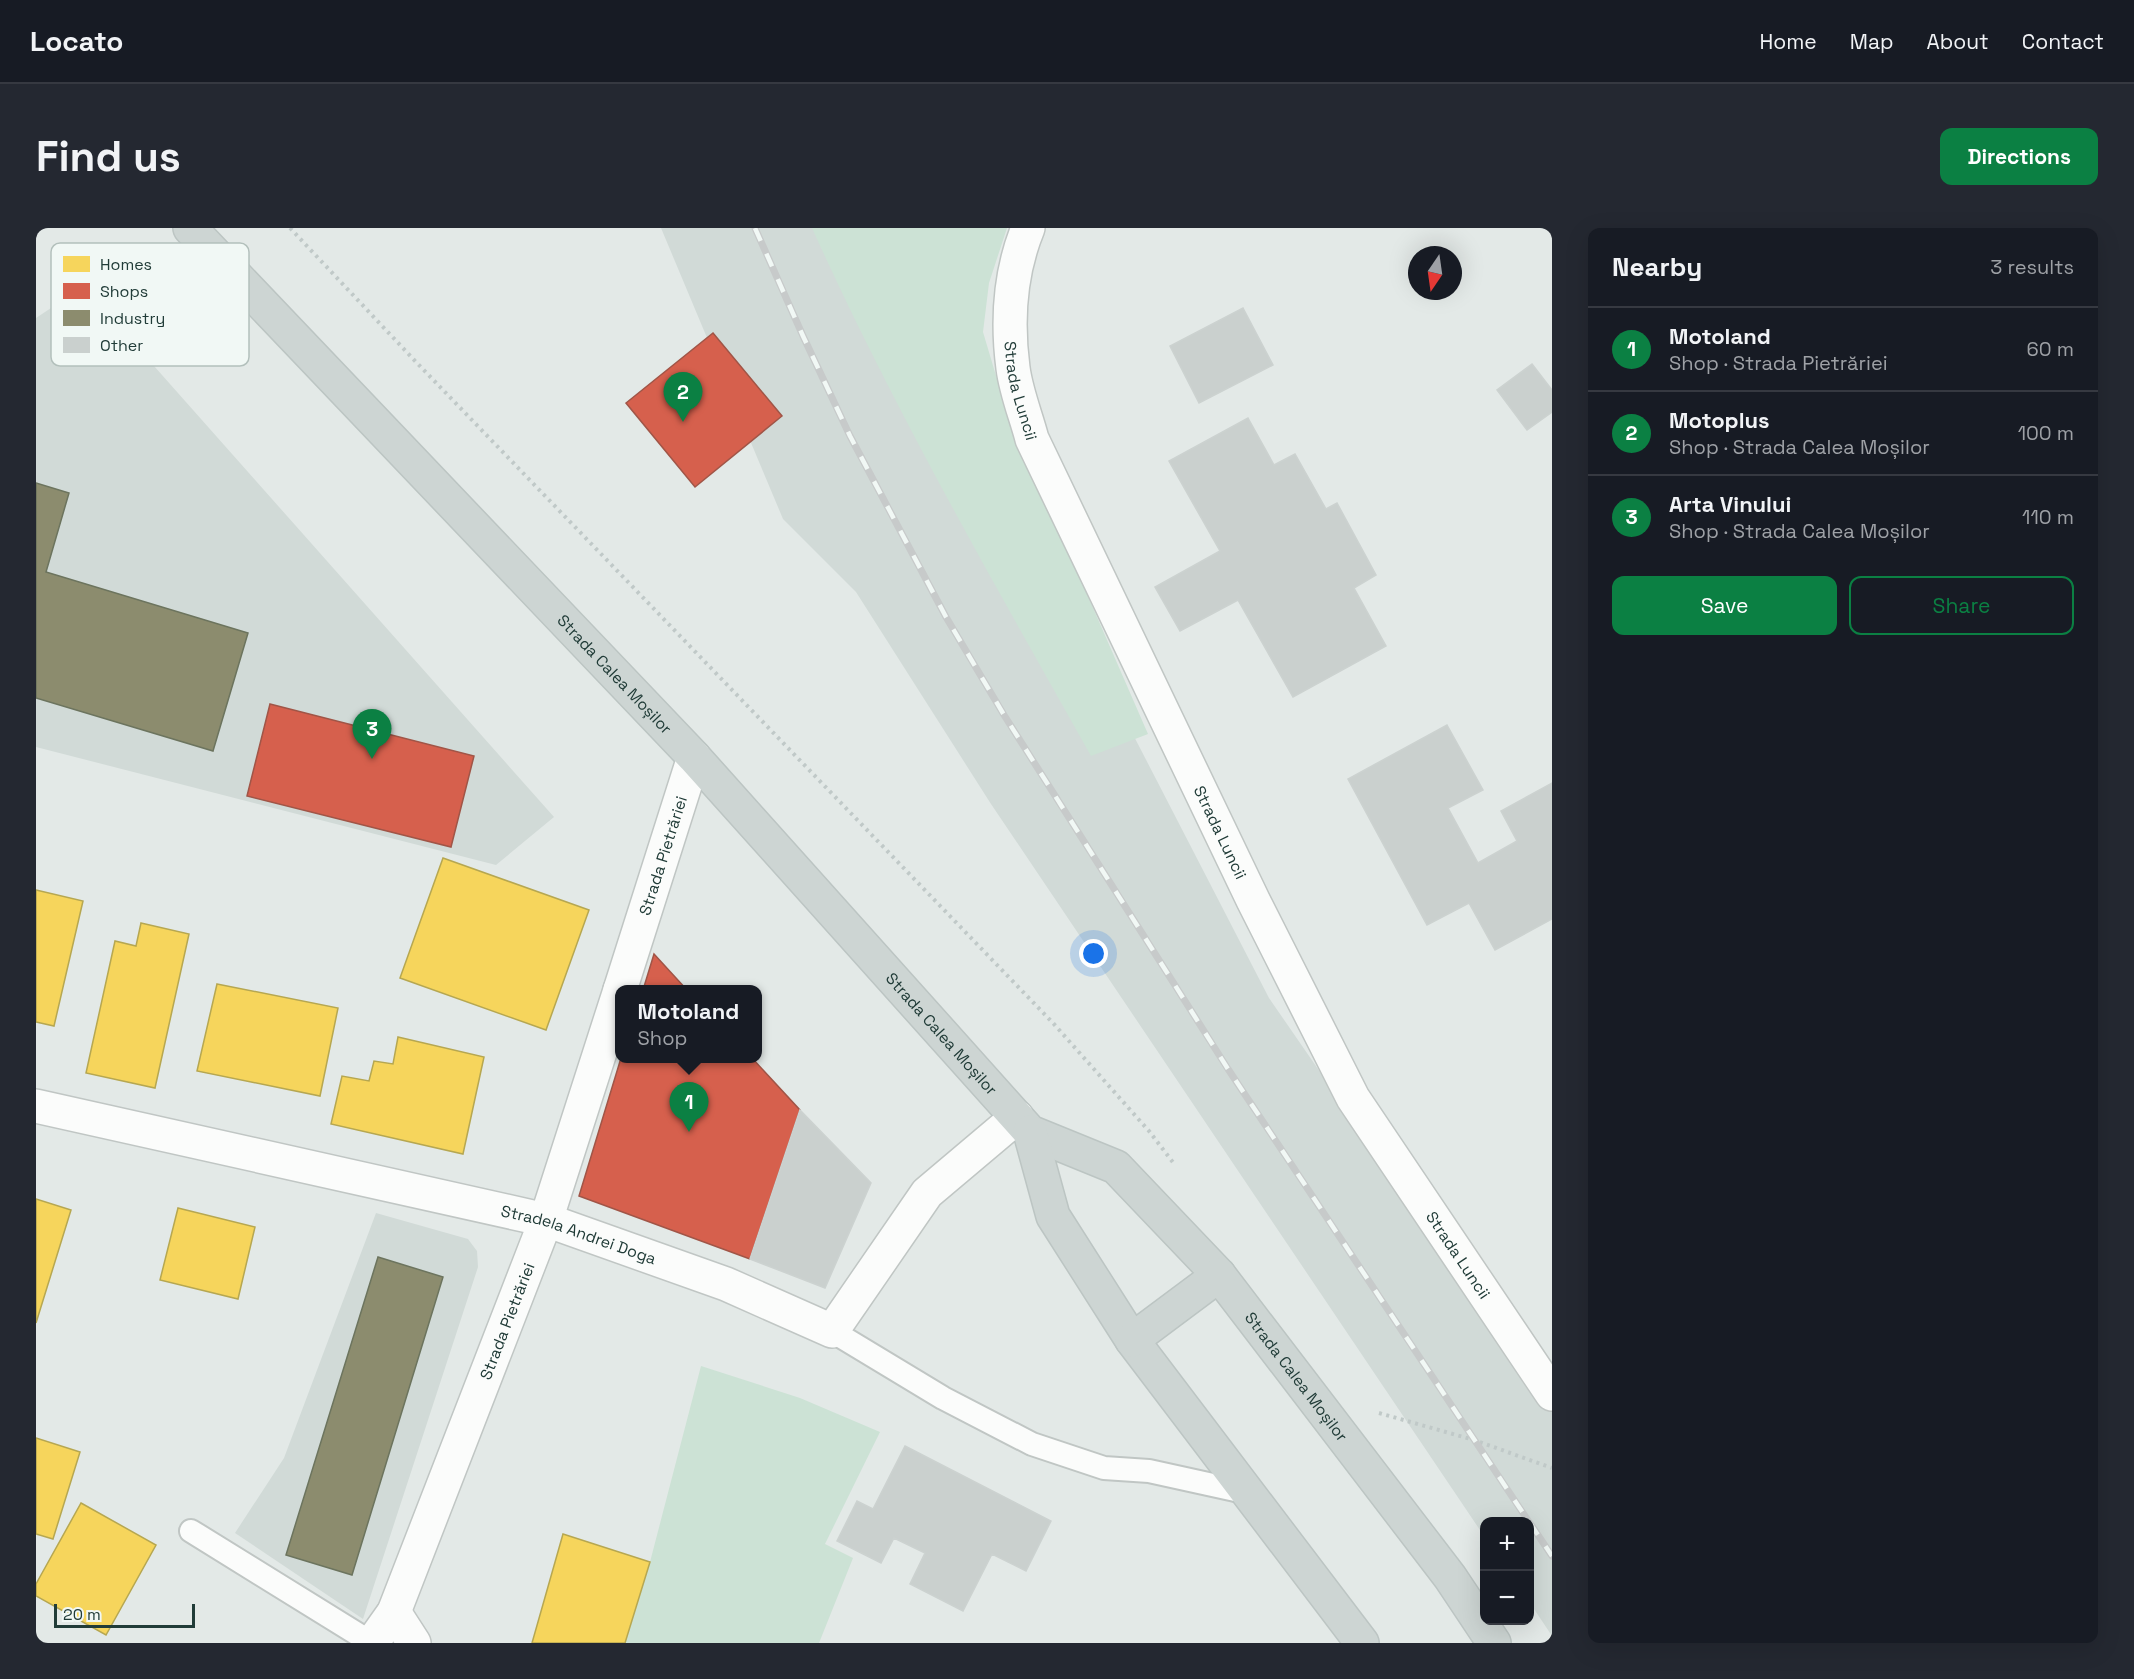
<!DOCTYPE html>
<html lang="en">
<head>
<meta charset="utf-8">
<style>
  :root { --surface:#171b24; --page:#242831; --text:#f1f3f6; --muted:#9ea1a6; --line:#363941; --accent:#0b8043 }
  body { margin:0; font-family:"Space Grotesk",sans-serif; background:var(--page); color:var(--text) }
  .controls { position:absolute; right:18px; bottom:18px; display:grid; overflow:hidden; border-radius:12px; box-shadow:0 6px 24px #0002 }
  .controls button { width:54px; height:54px; display:grid; place-items:center; padding:0; border:0; border-bottom:2px solid var(--line); background:var(--surface); color:var(--text); font:30px sans-serif }
  .compass { position:absolute; left:1372px; top:18px; width:54px; height:54px; border-radius:50%; background:var(--surface); box-shadow:0 6px 24px #0002; rotate:193deg }
  .scale { position:absolute; left:18px; bottom:15px; width:141px; box-sizing:border-box; padding-left:6px; border:3px solid #213c38; border-top:0; font-size:16px; line-height:21px; white-space:nowrap; color:#213c38; -webkit-text-stroke:4px #f1f8f5; paint-order:stroke }
  .you { position:absolute; left:1058px; top:726px; width:21px; height:21px; margin:-15px; border:4px solid #fff; border-radius:50%; background:#1a73e8; box-shadow:0 0 0 9px #1a73e833 }
  .badge { display:grid; place-items:center; width:39px; height:39px; border-radius:50%; background:var(--accent); color:#fff; font-size:20px; font-weight:700 }
  .pin { position:absolute; translate:-50% -50px; filter:drop-shadow(0 2px 3px #0008) }
  .pin::after { content:''; position:absolute; top:32px; width:21px; height:18px; background:inherit; clip-path:polygon(0 0,100% 0,50% 100%) }
  .popup { position:absolute; left:579px; top:757px; width:147px; height:78px; box-sizing:border-box; display:grid; place-content:center; border-radius:12px; background:var(--surface); filter:drop-shadow(0 2px 4px #0005); font-size:20px; white-space:nowrap; color:var(--muted) }
  .popup b { font-size:22px; color:var(--text) }
  .popup::after { content:''; position:absolute; left:50%; top:100%; margin-left:-12px; border:12px solid transparent; border-top-color:var(--surface) }
  .list { margin:0; padding:0; list-style:none }
  h2 { display:flex; justify-content:space-between; align-items:center; height:78px; margin:0; padding:0 24px; font-size:26px }
  h2 small { font-size:20px; font-weight:400; color:var(--muted) }
  .list li { display:grid; grid-template-columns:39px 1fr auto; gap:18px; align-items:center; box-sizing:border-box; height:84px; padding:0 24px; border-top:2px solid var(--line) }
  .list b { display:block; font-size:22px; white-space:nowrap }
  .list p { margin:0; font-size:20px; white-space:nowrap; color:var(--muted) }
  .list em { font-size:20px; font-style:normal; color:var(--muted) }
  .actions { display:flex; gap:12px; padding:18px 24px }
  .actions a { flex:1; padding:14px 0; border:2px solid var(--accent); border-radius:12px; text-align:center; font-size:21px; color:var(--accent) }
  .actions .main { background:var(--accent); color:#fff }
  .map { position:relative; flex:none; width:1516px; height:1415px; overflow:hidden; border-radius:12px }
  header { display:flex; align-items:center; gap:36px; box-sizing:border-box; height:84px; padding:0 30px; background:var(--surface); border-bottom:2px solid var(--line) }
  header strong { font-size:28px }
  nav { display:flex; gap:33px; margin-inline-start:auto; font-size:21px }
  .intro { display:flex; align-items:center; justify-content:space-between; box-sizing:border-box; height:144px; padding:0 36px }
  h1 { margin:0; font-size:42px }
  .button { padding:15px 27px; border-radius:12px; background:var(--accent); color:#fff; font-size:21px; font-weight:700 }
  main { display:flex; gap:36px; padding:0 36px }
  aside { flex:1; background:var(--surface); border-radius:12px; box-shadow:0 6px 24px #0002 }
  .map>svg:first-child { display:block }
</style>
</head>
<body>
<header>
<strong>Locato</strong>
<nav><a>Home</a><a>Map</a><a>About</a><a>Contact</a></nav>
</header>
<div class="intro"><h1>Find us</h1><a class="button">Directions</a></div>
<main>
<div class="map">
<svg width="1516" height="1415" viewBox="0 0 1516 1415">
  <rect width="100%" height="100%" fill="#e3e9e7"/>
  <!-- built -->
  <path fill="#d1dad7" d="M625,0h198l217,396 193,374 283,410v228l-22,-33v-81h-46v14l-493,-732 -135,-212 -73,-73z
    M24,74l55,20 439,495 -58,48 -460,-118v-429z
    M340,985l92,26 9,12 1,16 -115,352 -128,-86 49,-75z"/>
  <!-- green -->
  <path fill="#cce2d5" d="M776,0h195l-18,55 -6,49 22,74 143,328 -57,22c-97,-173 -197,-346 -279,-528z
    M665,1138l99,32 80,34 -55,112 28,14 -34,85h-194l25,-81z"/>
  <!-- homes -->
  <path fill="#f6d55c" stroke="#b6a751" stroke-width="1.5" d="M407,630l146,52 -43,120 -146,-52z
    M0,662l47,11 -29,125 -18,-4z
    M105,695l48,11 -34,154 -69,-15 29,-132 21,5z
    M181,756l121,24 -18,88 -123,-25z
    M362,809l86,20 -21,97 -132,-30 11,-48 27,5 5,-20 19,3z
    M0,971l35,11 -35,113z
    M142,980l77,19 -17,72 -78,-19z
    M0,1210l44,14 -27,87 -17,-5z
    M45,1275l75,42 -50,90 -70,-39v-12z
    M527,1306l87,28 -25,81h-93z"/>
  <!-- shops -->
  <path fill="#d6604d" stroke="#a05547" stroke-width="1.5" d="M677,105l69,83 -87,71 -69,-84z
    M234,476l204,52 -23,91 -204,-51z
    M618,726l33,36h-44z
    M585,830h131l48,52 -50,149 -171,-63z"/>
  <!-- industry -->
  <path fill="#8c8c6e" stroke="#6c745e" stroke-width="1.5" d="M0,255l33,10 -23,79 202,61 -35,118 -177,-53z
    M342,1029l65,20 -91,298 -66,-20z"/>
  <!-- building -->
  <path fill="#cad0ce" stroke="#ccd2d0" stroke-width="1.5" d="M1207,80l30,57 -74,38 -29,-57z
    M1496,136l20,26v22l-25,18 -30,-40z
    M1212,190l26,47 21,-11 31,55 11,-6 39,72 -22,13 32,58 -93,51 -55,-97 -58,31 -25,-44 65,-36 -51,-90z
    M1411,497l36,65 -35,18 30,55 39,-22 -16,-30 51,-28v136l-57,31 -26,-47 -42,22 -79,-146z
    M764,882l71,73 -46,105 -75,-29z
    M869,1218l146,75 -25,50 -34,-17 -29,57 -53,-27 15,-31 -31,-15 -13,25 -44,-22 20,-40 16,8z"/>
  <g fill="none" stroke-linecap="round" stroke-linejoin="round">
    <defs>
      <path id="lane" d="M796,1103l111,67 89,46 72,24 45,3 100,22
        M155,1303l181,112"/>
      <g id="street">
        <path id="s1" d="M992,0c-18,44 -21,94 -15,140 3,24 13,48 19,71l221,461 100,198 199,296"/>
        <path id="s2" d="M584,762l74,-233"/>
        <path id="s3" d="M0,878l510,114 180,64 106,47 95,-138 90,-76"/>
        <path d="M358,1384l20,31"/>
        <path id="s4" d="M336,1415l22,-31 152,-392 74,-230"/>
      </g>
      <g id="primary">
        <path id="s5" d="M154,0l504,529 336,375 86,35 103,108 231,302 44,66"/>
        <path d="M994,904l23,84 79,124 230,303"/>
        <path d="M1096,1112l87,-65"/>
      </g>
    </defs>
    <!-- lane casing -->
    <use href="#lane" stroke="#c0c6c4" stroke-width="26"/>
    <!-- street casing -->
    <use href="#street" stroke="#c0c6c4" stroke-width="36"/>
    <!-- primary casing -->
    <use href="#primary" stroke="#bcc5c3" stroke-width="36"/>
    <!-- path -->
    <path stroke="#c0c9c8" stroke-width="4" stroke-dasharray="3 4.5" stroke-linecap="butt" d="M254,0l127,135 636,660 96,108 26,34
      M1343,1185l95,27 78,28"/>
    <!-- lane -->
    <use href="#lane" stroke="#fbfcfb" stroke-width="22"/>
    <!-- street -->
    <use href="#street" stroke="#fbfcfb" stroke-width="33"/>
    <!-- primary -->
    <use href="#primary" stroke="#cdd5d3" stroke-width="33"/>
    <defs>
      <path id="rail" d="M719,0l48,108 47,100 96,181 58,98 224,354 301,453
        M1494,1295l22,33"/>
    </defs>
    <!-- rail casing -->
    <use href="#rail" stroke="#c7caca" stroke-width="7"/>
    <!-- rail -->
    <use href="#rail" stroke="#f1f8f5" stroke-width="4.5" stroke-dasharray="14" stroke-linecap="butt"/>
  </g>
  <g text-anchor="middle" dominant-baseline="central" stroke-width="6" stroke-linejoin="round" paint-order="stroke">
    <!-- street labels -->
    <g font-size="16" fill="#213c38" stroke="#f1f8f5">
      <text stroke="none"><textPath href="#s1" startOffset="166">Strada Luncii</textPath></text>
      <text stroke="none"><textPath href="#s5" startOffset="616">Strada Calea Moșilor</textPath></text>
      <text stroke="none"><textPath href="#s1" startOffset="652">Strada Luncii</textPath></text>
      <text stroke="none"><textPath href="#s2" startOffset="141">Strada Pietrăriei</textPath></text>
      <text stroke="none"><textPath href="#s5" startOffset="1102">Strada Calea Moșilor</textPath></text>
      <text stroke="none"><textPath href="#s3" startOffset="558">Stradela Andrei Doga</textPath></text>
      <text stroke="none"><textPath href="#s1" startOffset="1138">Strada Luncii</textPath></text>
      <text stroke="none"><textPath href="#s4" startOffset="350">Strada Pietrăriei</textPath></text>
      <text stroke="none"><textPath href="#s5" startOffset="1604">Strada Calea Moșilor</textPath></text>
    </g>
  </g>
  <!-- legend -->
  <rect x="15" y="15" width="198" height="123" rx="9" fill="#f1f8f5" stroke="#b3c0bc" stroke-width="1.5"/>
  <rect x="27" y="28" width="27" height="16" fill="#f6d55c"/>
  <rect x="27" y="55" width="27" height="16" fill="#d6604d"/>
  <rect x="27" y="82" width="27" height="16" fill="#8c8c6e"/>
  <rect x="27" y="109" width="27" height="16" fill="#cad0ce"/>
  <g font-size="16" fill="#213c38">
    <text x="64" y="42">Homes</text>
    <text x="64" y="69">Shops</text>
    <text x="64" y="96">Industry</text>
    <text x="64" y="123">Other</text>
  </g>
</svg>
<div class="controls">
<button>+</button>
<button>−</button>
</div>
<svg class="compass" viewBox="-18 -18 36 36"><path d="M0-13l5 13h-10z" fill="#e53935"/><path d="M0 13l5-13h-10z" fill="#9ea1a6"/></svg>
<div class="scale">20 m</div>
<div class="you"></div>
<div class="pin badge" style="left:653px;top:904px">1</div>
<div class="popup"><b>Motoland</b>Shop</div>
<div class="pin badge" style="left:647px;top:194px">2</div>
<div class="pin badge" style="left:336px;top:531px">3</div>
</div>
<aside>
<h2>Nearby<small>3 results</small></h2>
<ul class="list">
<li><span class="badge">1</span><div><b>Motoland</b><p>Shop · Strada Pietrăriei</p></div><em>60 m</em></li>
<li><span class="badge">2</span><div><b>Motoplus</b><p>Shop · Strada Calea Moșilor</p></div><em>100 m</em></li>
<li><span class="badge">3</span><div><b>Arta Vinului</b><p>Shop · Strada Calea Moșilor</p></div><em>110 m</em></li>
</ul>
<div class="actions"><a class="main">Save</a><a>Share</a></div>
</aside>
</main>
</body>
</html>
